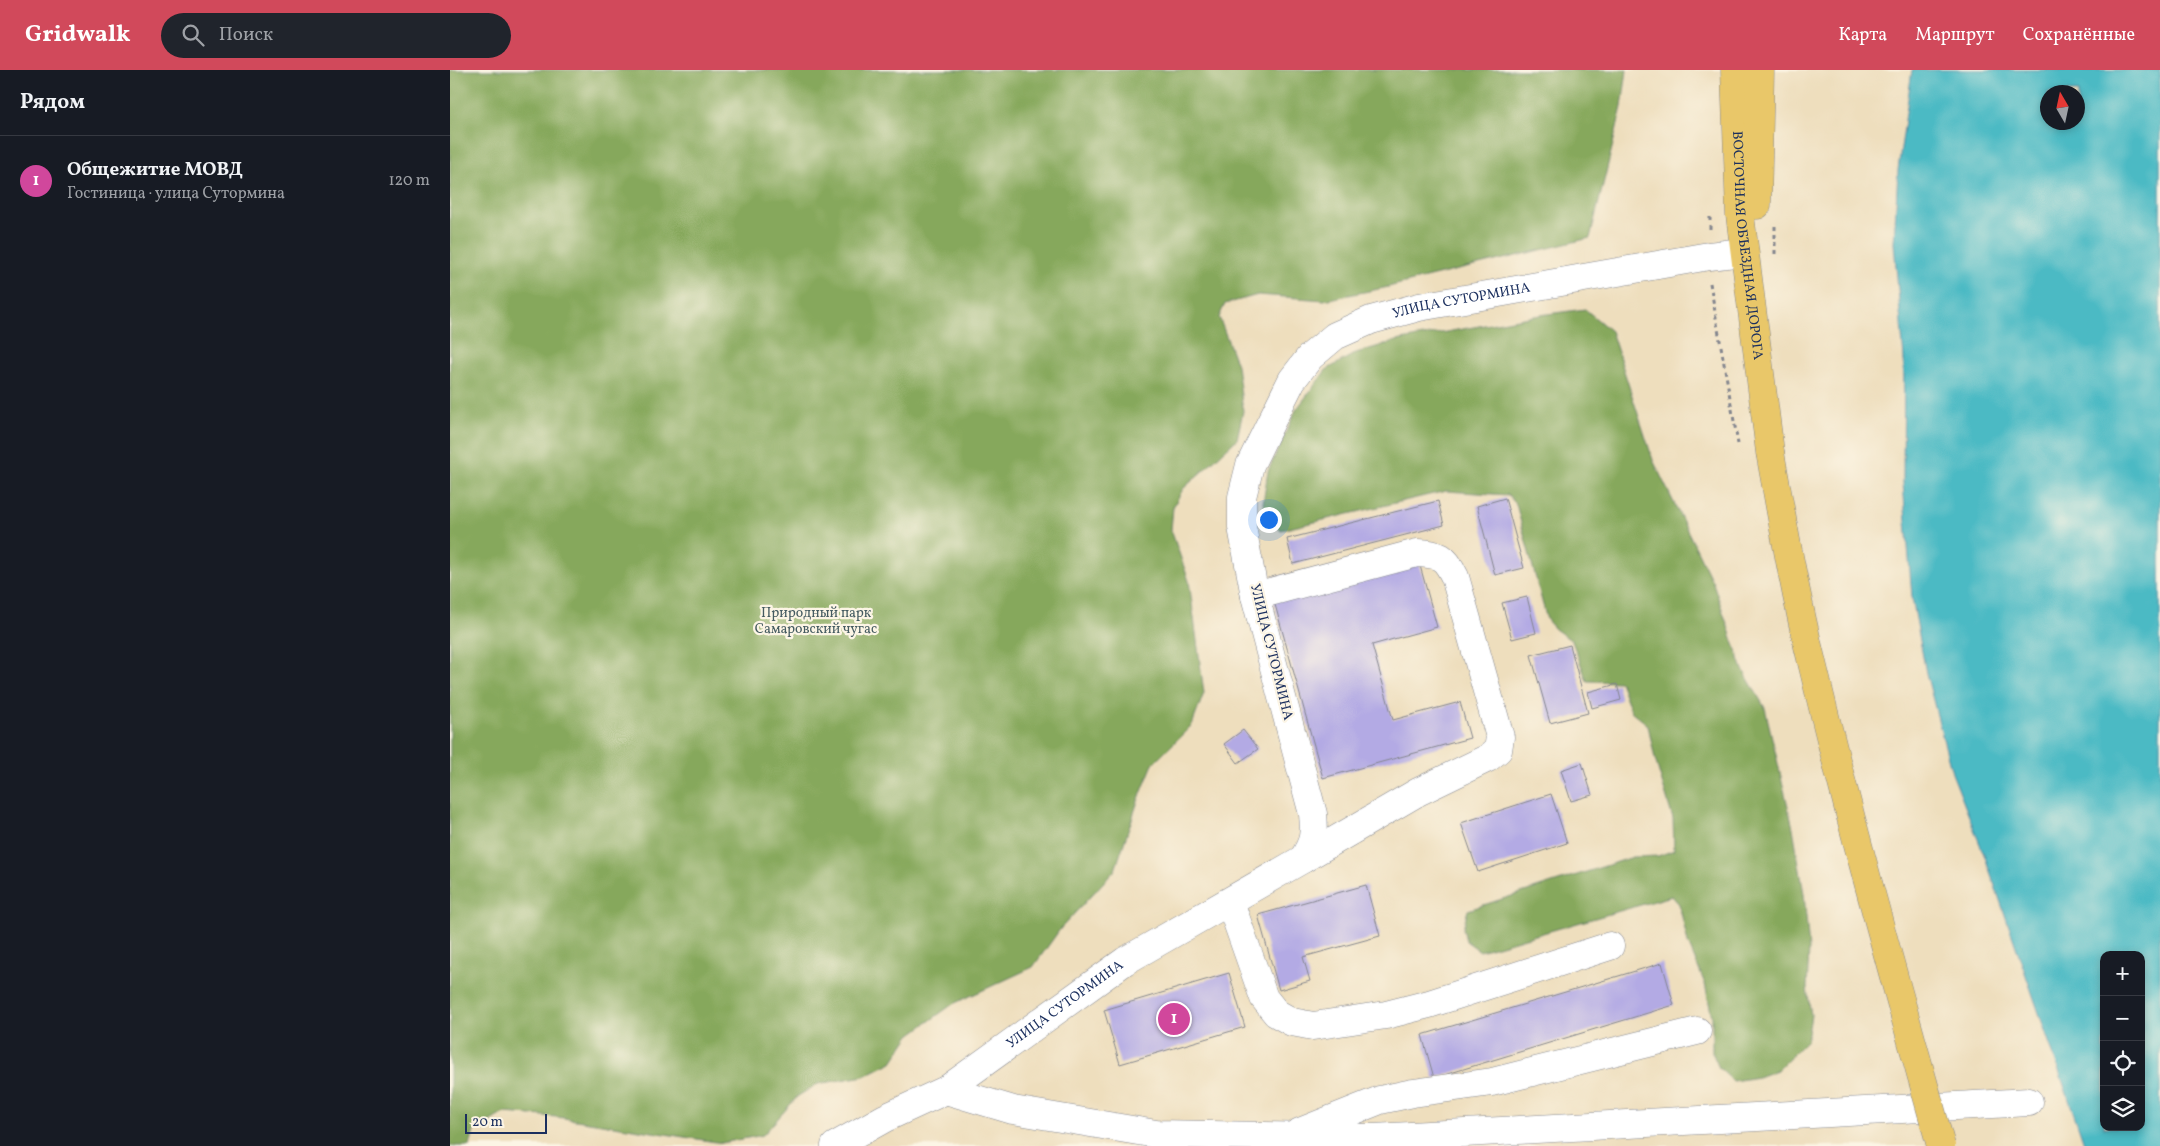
<!DOCTYPE html>
<html lang="ru">
<head>
<meta charset="utf-8">
<style>
  :root { --surface:#171b24; --page:#20242c; --text:#f1f3f6; --muted:#9ea1a6; --line:#363941; --accent:#d1495b }
  body { margin:0; font-family:Vollkorn,serif; background:var(--page); color:var(--text) }
  .controls { position:absolute; right:15px; bottom:15px; display:grid; overflow:hidden; border-radius:10px; box-shadow:0 2px 8px #0003 }
  .controls button { width:45px; height:45px; display:grid; place-items:center; padding:0; border:0; border-bottom:1px solid var(--line); background:var(--surface); color:var(--text); font:25px sans-serif }
  .compass { position:absolute; left:1590px; top:15px; width:45px; height:45px; border-radius:50%; background:var(--surface); box-shadow:0 2px 8px #0003; rotate:351deg }
  .scale { position:absolute; left:15px; bottom:12px; width:82px; box-sizing:border-box; padding-left:5px; border:2px solid #1b2f5e; border-top:0; font-size:14px; line-height:18px; white-space:nowrap; color:#1b2f5e; -webkit-text-stroke:4px #fcf5e5; paint-order:stroke }
  .you { position:absolute; left:818px; top:449px; width:18px; height:18px; margin:-12px; border:4px solid #fff; border-radius:50%; background:#1a73e8; box-shadow:0 0 0 8px #1a73e833 }
  .badge { display:grid; place-items:center; width:32px; height:32px; border-radius:50%; background:var(--accent); color:#fff; font-size:16px; font-weight:700 }
  .pin { position:absolute; translate:-50% -50%; border:2px solid #fff; box-shadow:0 1px 5px #0006 }
  .list { margin:0; padding:0; list-style:none }
  h2 { display:flex; justify-content:space-between; align-items:center; height:65px; margin:0; padding:0 20px; font-size:21px }
  h2 small { font-size:16px; font-weight:400; color:var(--muted) }
  .list li { display:grid; grid-template-columns:32px 1fr auto; gap:15px; align-items:center; box-sizing:border-box; height:90px; padding:0 20px; border-top:1px solid var(--line) }
  .list b { display:block; font-size:19px; white-space:nowrap }
  .list p { margin:0; font-size:16px; white-space:nowrap; color:var(--muted) }
  .list em { font-size:16px; font-style:normal; color:var(--muted) }
  .icon { flex:none; width:28px; height:28px; fill:none; stroke:currentColor; stroke-width:2; stroke-linecap:round; stroke-linejoin:round }
  .map { position:relative; flex:none; width:1710px; height:1076px; overflow:hidden }
  header { display:flex; align-items:center; gap:30px; box-sizing:border-box; height:70px; padding:0 25px; background:var(--accent); color:#fff }
  header strong { font-size:24px }
  nav { display:flex; gap:28px; margin-inline-start:auto; font-size:18px }
  .search { width:350px; height:45px; background:var(--page); display:flex; align-items:center; gap:12px; box-sizing:border-box; padding:0 18px; border-radius:28px; color:var(--muted); font-size:19px }
  main { display:flex }
  aside { flex:1; background:var(--surface) }
  .map>svg:first-child { display:block }
</style>
</head>
<body>
<header>
<strong>Gridwalk</strong>
<div class="search"><svg class="icon" aria-label="search" viewBox="0 0 24 24"><circle cx="10" cy="10" r="6"/><path d="M15 15l6 6"/></svg>Поиск</div>
<nav><a>Карта</a><a>Маршрут</a><a>Сохранённые</a></nav>
</header>
<main>
<aside>
<h2>Рядом<small></small></h2>
<ul class="list">
<li><span class="badge" style="background:#d1479c">1</span><div><b>Общежитие МОВД</b><p>Гостиница · улица Сутормина</p></div><em>120 m</em></li>
</ul>
</aside>
<div class="map">
<svg width="1710" height="1076" viewBox="0 0 1710 1076">
  <rect width="100%" height="100%" fill="#fcf5e5"/>
  <filter id="ink" filterUnits="userSpaceOnUse"><feTurbulence type="fractalNoise" baseFrequency=".02" numOctaves="2"/><feDisplacementMap in="SourceGraphic" scale="10" xChannelSelector="R" yChannelSelector="G"/><feConvolveMatrix kernelMatrix="1 2 1 2 8 2 1 2 1" color-interpolation-filters="sRGB"/></filter>
  <filter id="wash" filterUnits="userSpaceOnUse"><feTurbulence type="fractalNoise" baseFrequency=".0096" numOctaves="4" result="noise"/><feDisplacementMap in="SourceGraphic" scale="20" xChannelSelector="R" yChannelSelector="G"/><feGaussianBlur stdDeviation="1.12" result="paint"/><feColorMatrix in="noise" values="0 0 0 0 0 0 0 0 0 0 0 0 0 0 0 0 0 1.4 0 .05"/><feComposite in="paint" operator="in"/></filter>
  <g filter="url(#wash)">
    <rect width="100%" height="100%" fill="#eedebd"/>
    <!-- forest -->
    <path fill="#86a85c" stroke="#506c5d" d="M0,0h1177l-5,37 -32,131 -206,50 -60,12 -66,-5 -33,9 -6,13 18,48 6,46 -6,28 -54,50 -10,18 -2,23 18,51 15,112 -12,32 -39,39 -15,37 -23,69 -54,58 -28,39 -80,37 -43,31 -18,27 -28,14 -46,8 -20,12 -35,39 -41,8 -165,-26 -53,-4 -30,18 -4,15h-20z
      M1135,239l26,22 42,129 60,123 30,87 22,38 28,120 11,66 5,55 -2,39 4,27 -4,25 -30,30 -19,7 -25,4 -14,-13 -7,-16v-35l-7,-33 -17,-41 -9,-39 -7,-8 -192,55 -14,-10 -3,-13 5,-18 165,-53 25,-1 16,-6 -1,-31 -18,-60 -7,-34 -17,-14 -11,-29 -33,-1 -15,-40 -17,-12 -8,-9 -31,-116 -8,-9 -62,-4 -165,39 -15,-14 -3,-13 5,-32 28,-61 30,-40 30,-17 40,-12 144,-26z"/>
    <!-- water -->
    <path fill="#4cbac4" stroke="#347491" fill-rule="evenodd" d="M1462,0h248v1076h-75l-100,-289 -33,-84 -26,-100 -14,-76 -9,-114 1,-125 -10,-115 4,-73zM1598,22h30v30h-30zM1654,885h37v172h-37z"/>
    <g id="blocks">
      <!-- building -->
      <path fill="#b3aae4" d="M1055,428l19,70 -29,7 -18,-69z
        M988,431l6,24 -151,39 -6,-25z
        M969,492l18,65 -65,18 21,75 67,-18 10,36 -147,40 -49,-177z
        M1077,527l9,36 -24,6 -10,-36z
        M1120,575l18,68 -38,10 -19,-68z
        M1167,614l4,16 -29,8 -4,-16z
        M793,660l15,19 -20,14 -14,-19z
        M1132,693l10,32 -21,6 -10,-31z
        M1101,724l16,49 -89,29 -17,-49z
        M916,815l14,51 -77,21 7,24 -31,9 -21,-75z
        M1212,893l12,42 -240,73 -12,-43z
        M779,903l16,54 -125,37 -16,-54z"/>
    </g>
  </g>
  <g filter="url(#ink)">
    <use href="#blocks" fill-opacity="0" stroke="#84868e" stroke-width="1"/>
    <g fill="none" stroke-linecap="round" stroke-linejoin="round">
      <defs>
        <g id="minor">
          <path d="M805,526l162,-43c23,1 28,3 38,24l45,160 -2,13 -10,8 -70,34 -115,67"/>
          <path d="M780,832l34,96 12,15 16,9 21,4 73,-11 43,-11 181,-58"/>
          <path d="M496,1020l67,20 143,24 218,4 655,-36"/>
          <path d="M850,1062l80,-32 33,-7 79,-11 205,-51"/>
          <path id="s1" d="M385,1076l50,-28 61,-28 179,-129 178,-102c11,-17 12,-25 10,-45l-58,-218 -13,-69v-30l8,-32 18,-37 24,-48 18,-23 25,-21 36,-16 48,-13 290,-51 34,-4"/>
        </g>
        <g id="major">
          <path id="s2" d="M1285,0l5,145 30,237"/>
          <path d="M1307,135l3,-135"/>
        </g>
      </defs>
      <!-- minor casing -->
      <use href="#minor" stroke="#84868e" stroke-width="29"/>
      <!-- major casing -->
      <use href="#major" stroke="#84868e" stroke-width="29"/>
      <!-- path -->
      <path stroke="#84868e" stroke-width="3" stroke-dasharray="4 4" stroke-linecap="butt" d="M1325,156v28
        M1260,159v-16
        M1260,213l28,161"/>
      <!-- minor -->
      <use href="#minor" stroke="#fff" stroke-width="28"/>
      <!-- major -->
      <use href="#major" stroke="#e9c769" stroke-width="28"/>
      <defs>
        <path id="major-bridge" d="M1320,382c13,73 26,147 44,219 38,159 83,317 127,475"/>
      </defs>
      <!-- major-bridge casing -->
      <use href="#major-bridge" stroke="#84868e" stroke-width="29" stroke-linecap="butt"/>
      <!-- major-bridge -->
      <use href="#major-bridge" stroke="#e9c769" stroke-width="28"/>
    </g>
  </g>
  <g text-anchor="middle" dominant-baseline="central" stroke-width="4.5" stroke-linejoin="round" paint-order="stroke">
    <!-- street labels -->
    <g font-size="14" fill="#1b2f5e" stroke="#fcf5e5">
      <text stroke="none"><textPath href="#s2" startOffset="176">ВОСТОЧНАЯ ОБЪЕЗДНАЯ ДОРОГА</textPath></text>
      <text stroke="none"><textPath href="#s1" startOffset="1245">УЛИЦА СУТОРМИНА</textPath></text>
      <text transform="translate(821 582) rotate(76)">УЛИЦА СУТОРМИНА</text>
      <text stroke="none"><textPath href="#s1" startOffset="271">УЛИЦА СУТОРМИНА</textPath></text>
    </g>
    <!-- park labels -->
    <g font-size="14" fill="#455b61" stroke="#fcf5e5">
      <text x="366" y="543">Природный парк<tspan x="366" dy="16">Самаровский чугас</tspan></text>
    </g>
  </g>
</svg>
<div class="controls">
<button>+</button>
<button>−</button>
<button><svg class="icon" aria-label="locate" viewBox="0 0 24 24"><circle cx="12" cy="12" r="6"/><path d="M12 2v4M12 18v4M2 12h4M18 12h4"/></svg></button>
<button><svg class="icon" aria-label="layers" viewBox="0 0 24 24"><path d="M12 4l9 5-9 5-9-5zM3 14l9 5 9-5"/></svg></button>
</div>
<svg class="compass" viewBox="-18 -18 36 36"><path d="M0-13l5 13h-10z" fill="#e53935"/><path d="M0 13l5-13h-10z" fill="#9ea1a6"/></svg>
<div class="scale">20 m</div>
<div class="you"></div>
<div class="pin badge" style="left:724px;top:949px;background:#d1479c">1</div>
</div>
</main>
</body>
</html>
